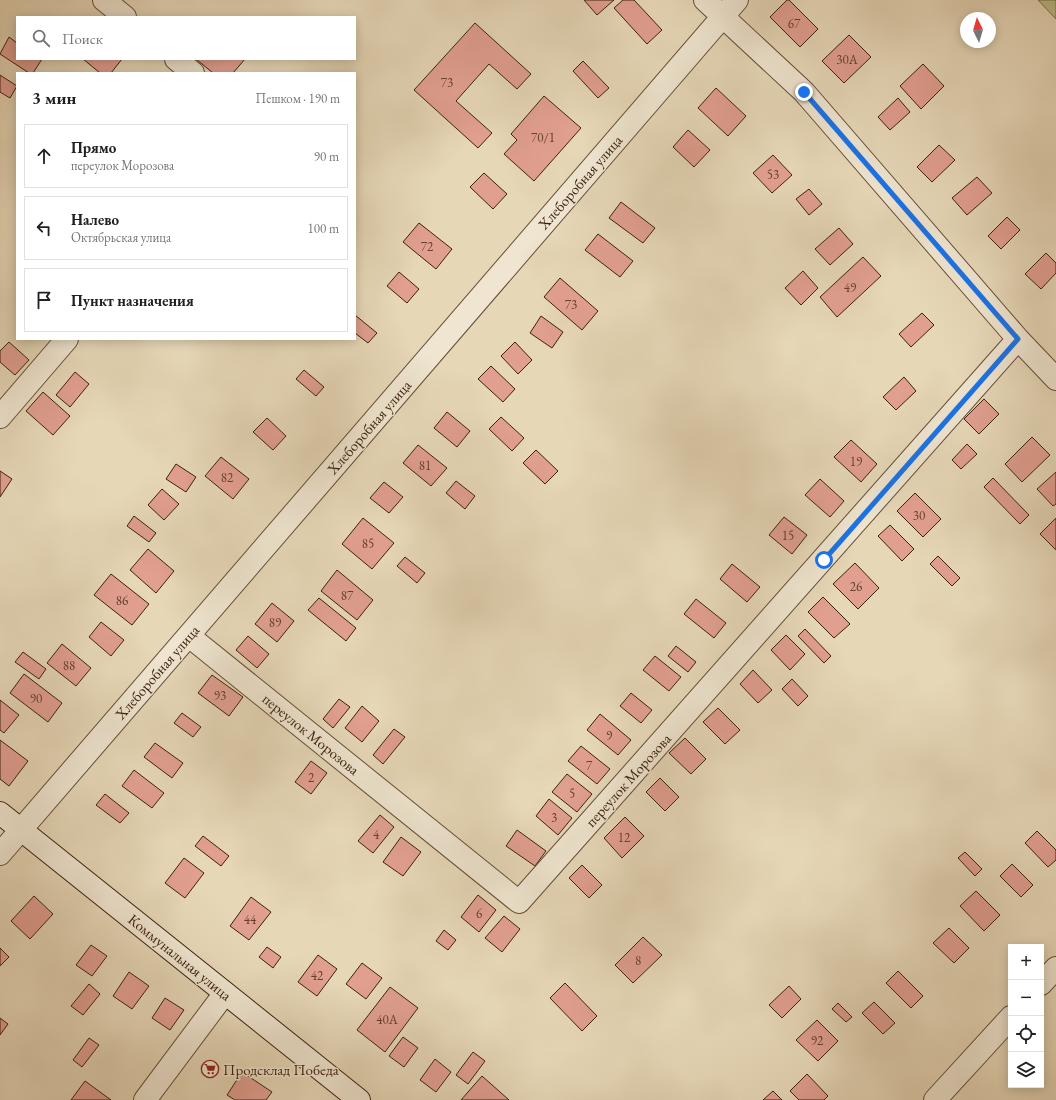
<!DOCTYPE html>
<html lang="ru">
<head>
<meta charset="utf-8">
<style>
  :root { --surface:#fff; --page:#f6f6f6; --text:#202124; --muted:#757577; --line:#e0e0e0 }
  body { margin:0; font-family:"EB Garamond",serif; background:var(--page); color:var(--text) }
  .controls { position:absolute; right:12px; bottom:12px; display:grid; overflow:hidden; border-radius:0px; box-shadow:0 2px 10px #0003 }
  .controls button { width:36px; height:36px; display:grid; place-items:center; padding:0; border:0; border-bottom:1px solid var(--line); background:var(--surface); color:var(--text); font:20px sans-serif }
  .compass { position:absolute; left:960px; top:12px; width:36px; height:36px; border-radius:50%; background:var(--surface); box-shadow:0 2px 10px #0003; rotate:355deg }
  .stop { position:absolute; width:12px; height:12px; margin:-9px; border:3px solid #1a73e8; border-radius:50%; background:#fff }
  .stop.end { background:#1a73e8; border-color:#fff; box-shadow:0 1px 4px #0008 }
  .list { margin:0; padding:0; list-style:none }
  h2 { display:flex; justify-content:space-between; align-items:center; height:52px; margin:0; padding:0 16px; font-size:17px }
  h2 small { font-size:13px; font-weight:400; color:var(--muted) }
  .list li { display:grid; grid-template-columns:26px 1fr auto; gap:12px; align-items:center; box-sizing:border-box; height:64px; margin:0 8px 8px; padding:0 8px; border:1px solid var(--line); border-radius:0px }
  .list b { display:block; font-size:15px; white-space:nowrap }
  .list p { margin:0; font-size:13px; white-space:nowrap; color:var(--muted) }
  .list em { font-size:13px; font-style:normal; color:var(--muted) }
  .icon { flex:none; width:22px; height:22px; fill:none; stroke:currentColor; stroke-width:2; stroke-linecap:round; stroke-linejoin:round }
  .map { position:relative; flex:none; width:1056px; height:1100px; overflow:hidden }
  .search { position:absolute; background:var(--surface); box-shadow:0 2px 10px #0003; left:16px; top:16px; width:340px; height:44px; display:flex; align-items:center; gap:10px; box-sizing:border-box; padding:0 14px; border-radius:0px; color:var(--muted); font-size:15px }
  .panel { position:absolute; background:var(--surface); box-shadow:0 2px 10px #0003; left:16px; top:72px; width:340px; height:268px; border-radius:0px }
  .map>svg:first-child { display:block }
</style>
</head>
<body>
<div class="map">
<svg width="1056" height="1100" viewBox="0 0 1056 1100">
  <rect width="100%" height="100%" fill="#e6d7b7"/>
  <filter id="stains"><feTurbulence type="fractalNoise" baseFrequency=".005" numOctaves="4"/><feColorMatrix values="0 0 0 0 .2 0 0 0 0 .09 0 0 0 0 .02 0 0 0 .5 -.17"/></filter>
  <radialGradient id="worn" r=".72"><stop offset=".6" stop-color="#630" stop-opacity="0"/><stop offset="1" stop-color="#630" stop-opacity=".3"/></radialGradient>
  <!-- green -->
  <path fill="#bbbd8a" stroke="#7c6e4c" d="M1038,0h18v19z"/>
  <!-- building -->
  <path fill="#e19f90" stroke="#3c200e" d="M584,0h30l-17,15z
    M623,0h11l28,30 -15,14 -33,-36z
    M787,0h2l29,29 -18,18 -30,-30z
    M475,23l56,51 -14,15 -28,-25 -33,37 36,32 -14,15 -64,-58z
    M849,35l22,22 -27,26 -22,-22z
    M9,37l8,6v16h25l-9,14h-4l-29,-19z
    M83,59h39l-11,14h-11z
    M196,59h49l-12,14h-20z
    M583,61l26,27 -11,10 -25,-27z
    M923,64l21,22 -23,23 -21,-23z
    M0,75l17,11 -7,12 -10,-6z
    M716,88l30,28 -18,20 -30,-28z
    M544,96l37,32 -47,53 -30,-27 13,-14 -6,-6z
    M898,98l12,14 -20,18 -12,-13z
    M688,130l22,20 -16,17 -21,-20z
    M939,145l16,15 -23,22 -15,-15z
    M773,155l19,20 -20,18 -19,-20z
    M484,173l23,21 -14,15 -23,-22z
    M977,177l15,16 -25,22 -15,-17z
    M809,189l13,15 -13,11 -13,-16z
    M621,202l34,26 -12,15 -34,-25z
    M1007,217l13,13 -19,19 -13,-13z
    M419,223l33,26 -16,20 -33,-27z
    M839,228l14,16 -23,21 -15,-16z
    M598,234l35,27 -13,16 -35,-27z
    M1046,253l10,10v10l-15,16 -16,-15z
    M863,257l18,19 -44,41 -17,-20z
    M803,271l15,17 -17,17 -16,-17z
    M399,272l20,17 -12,14 -20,-17z
    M560,278l38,33 -16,19 -38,-33z
    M922,313l12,12 -23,22 -12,-13z
    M355,315l22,18 -9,10 -13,-10z
    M541,316l22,16 -11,16 -22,-15z
    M9,342l20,18 -14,15 -15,-13v-11z
    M515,342l17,18 -14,14 -17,-18z
    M491,366l24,23 -12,13 -25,-23z
    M304,370l20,17 -8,9 -20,-17z
    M75,372l14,12 -19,23 -14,-12z
    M904,377l12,14 -20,19 -13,-13z
    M43,392l27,24 -17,19 -27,-24z
    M984,399l15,15 -20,20 -15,-15z
    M447,412l23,19 -13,16 -23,-19z
    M501,417l23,21 -12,13 -23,-22z
    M267,418l19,18 -13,14 -20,-18z
    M1032,437l18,18 -28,27 -17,-18z
    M851,440l26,24 -16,18 -27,-25z
    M967,444l10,10 -16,15 -9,-9z
    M418,445l29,23 -16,18 -28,-23z
    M536,450l22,21 -13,13 -22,-21z
    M221,457l28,22 -16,20 -28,-23z
    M176,464l20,13 -10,15 -20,-13z
    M0,471l12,8 -12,18z
    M1056,472v32l-3,2 -16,-17z
    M993,478l36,37 -9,9 -36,-37z
    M820,479l24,22 -14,16 -25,-22z
    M456,481l19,15 -10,13 -19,-16z
    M384,482l19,15 -14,16 -19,-15z
    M162,489l17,15 -15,16 -16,-15z
    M915,493l26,26 -18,18 -26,-26z
    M134,516l22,17 -7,9 -22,-16z
    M784,517l23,18 -15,19 -23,-19z
    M363,518l31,25 -22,26 -30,-25z
    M1056,518v32l-16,-16z
    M890,525l24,24 -12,12 -24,-25z
    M148,549l26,22 -18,22 -26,-23z
    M938,556l22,22 -8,8 -22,-22z
    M405,557l20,16 -8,10 -20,-17z
    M855,563l24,25 -21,21 -25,-25z
    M732,564l28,23 -13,15 -27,-23z
    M337,570l36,30 -16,20 -36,-29z
    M111,574l38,30 -17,21 -38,-30z
    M823,597l27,27 -16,14 -26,-26z
    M319,598l37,30 -10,13 -38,-31z
    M696,599l30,24 -12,15 -30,-24z
    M272,603l22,18 -17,21 -22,-18z
    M101,622l23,18 -13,16 -22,-19z
    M805,629l26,27 -7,7 -26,-27z
    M786,635l19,19 -15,16 -19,-20z
    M248,636l21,18 -12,14 -21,-18z
    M62,644l29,24 -15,18 -29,-23z
    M676,646l20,16 -8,10 -20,-16z
    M23,652l23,17 -7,10 -24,-17z
    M655,656l26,21 -12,14 -26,-21z
    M753,670l19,20 -14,13 -18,-19z
    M24,674l38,29 -14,19 -38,-29z
    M212,675l31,22 -14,19 -31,-23z
    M792,679l16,17 -10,10 -16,-17z
    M631,693l21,17 -11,13 -21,-17z
    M339,699l11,8 -17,21 -10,-9z
    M0,700l19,15 -15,18 -4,-3z
    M362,706l17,15 -17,21 -17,-14z
    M718,708l22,22 -15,14 -22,-22z
    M182,713l19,14 -8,10 -19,-14z
    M600,714l31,26 -13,15 -31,-25z
    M394,729l11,8 -22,27 -10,-9z
    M685,738l21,21 -15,15 -22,-21z
    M0,740l28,21 -19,25 -9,-7z
    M155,743l28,20 -11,15 -28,-21z
    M581,746l29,23 -13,15 -29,-23z
    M311,761l16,12 -16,21 -16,-12z
    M134,770l30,23 -12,15 -30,-22z
    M567,774l25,20 -15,18 -25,-20z
    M660,778l19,19 -14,14 -19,-19z
    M105,794l24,19 -9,10 -24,-18z
    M549,799l23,19 -14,17 -22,-19z
    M380,815l14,12 -21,26 -15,-12z
    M625,817l19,19 -22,22 -18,-20z
    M517,830l29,21 -11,15 -29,-20z
    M1037,831l19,19v10l-8,7 -23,-24z
    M203,836l26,20 -8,10 -26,-20z
    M401,837l20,15 -18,24 -20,-14z
    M965,852l17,17 -7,7 -17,-18z
    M184,858l20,15 -19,25 -20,-15z
    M1012,864l21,21 -12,12 -21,-21z
    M582,865l20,20 -13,13 -20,-20z
    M976,891l24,24 -16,16 -24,-25z
    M478,895l18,15 -17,22 -18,-15z
    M34,896l19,18 -23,25 -19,-18z
    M251,897l20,15 -22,28 -19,-14z
    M504,916l16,13 -18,23 -17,-14z
    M949,928l20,20 -15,15 -21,-20z
    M444,930l12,10 -8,10 -12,-9z
    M643,937l19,18 -29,28 -18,-18z
    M91,945l16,11 -15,20 -16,-11z
    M267,947l14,10 -8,11 -14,-11z
    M0,948l9,9 -9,9z
    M318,955l19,14 -20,27 -19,-14z
    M362,963l20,15 -16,21 -20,-15z
    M898,971l25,25 -12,12 -25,-25z
    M129,972l20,14 -17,23 -19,-13z
    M565,983l32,33 -15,15 -32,-33z
    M89,984l11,10 -17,21 -12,-9z
    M789,986l12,13 -19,19 -13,-13z
    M390,987l28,21 -33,44 -28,-22z
    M165,998l19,12 -14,20 -18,-12z
    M874,1002l21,21 -12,11 -21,-21z
    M838,1003l14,14 -6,5 -14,-13z
    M0,1018l8,6 -8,11z
    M817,1020l21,21 -20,20 -22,-21z
    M403,1037l15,11 -14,19 -15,-11z
    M89,1038l10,7 -17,22 -9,-7z
    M473,1052l12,9 -17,23 -12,-9z
    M435,1059l16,13 -15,20 -16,-12z
    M242,1072l30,20 -6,8h-31l-8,-5z
    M807,1074l21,22 -4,4h-25l-9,-9z
    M482,1076l27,24h-48z
    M85,1081l26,19h-40z
    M773,1091l9,9h-19z"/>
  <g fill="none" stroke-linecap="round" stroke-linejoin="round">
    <defs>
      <path id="street" d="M104,0l21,17
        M705,0l99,92 214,247 38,40
        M176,59l17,14
        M0,417l67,-78
        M189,636l330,266 499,-563
        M0,854l737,-854
        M1041,984l15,-16
        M145,1100l80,-107
        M935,1100l76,-83"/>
      <path id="secondary" d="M0,813l359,287"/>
    </defs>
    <!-- street casing -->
    <use href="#street" stroke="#664e38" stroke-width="24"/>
    <!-- secondary casing -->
    <use href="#secondary" stroke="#3c200e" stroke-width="24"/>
    <!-- street -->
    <use href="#street" stroke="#efe5d0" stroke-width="22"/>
    <!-- secondary -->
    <use href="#secondary" stroke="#efe5d0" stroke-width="22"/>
  </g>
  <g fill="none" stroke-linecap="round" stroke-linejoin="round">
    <!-- route -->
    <path stroke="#1a73e8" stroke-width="5" d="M804,92l214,247 -194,221"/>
  </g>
  <!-- icons -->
  <defs>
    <symbol id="supermarket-ring" viewBox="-11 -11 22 22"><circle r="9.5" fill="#efe5d0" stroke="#8f2418" stroke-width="1.5"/><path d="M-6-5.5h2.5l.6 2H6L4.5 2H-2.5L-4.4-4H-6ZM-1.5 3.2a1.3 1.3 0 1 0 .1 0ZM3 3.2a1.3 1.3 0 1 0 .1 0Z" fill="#8f2418"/></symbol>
  </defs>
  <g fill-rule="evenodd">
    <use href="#supermarket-ring" x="200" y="1059" width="20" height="20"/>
  </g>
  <g text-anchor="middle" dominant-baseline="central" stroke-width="3" stroke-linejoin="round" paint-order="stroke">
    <!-- number labels -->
    <g font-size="13" fill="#65402e">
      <text x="794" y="23">67</text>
      <text x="847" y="59">30А</text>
      <text x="447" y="82">73</text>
      <text x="543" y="137">70/1</text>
      <text x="773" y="174">53</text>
      <text x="427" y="246">72</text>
      <text x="850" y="287">49</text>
      <text x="571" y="304">73</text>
      <text x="856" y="461">19</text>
      <text x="425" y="465">81</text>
      <text x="227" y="477">82</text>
      <text x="919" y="515">30</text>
      <text x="788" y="535">15</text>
      <text x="368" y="543">85</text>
      <text x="856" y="586">26</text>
      <text x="347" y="595">87</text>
      <text x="122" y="600">86</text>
      <text x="275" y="622">89</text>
      <text x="69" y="665">88</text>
      <text x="220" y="695">93</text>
      <text x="36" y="698">90</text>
      <text x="609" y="735">9</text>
      <text x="589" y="765">7</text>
      <text x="311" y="777">2</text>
      <text x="572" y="793">5</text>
      <text x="554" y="817">3</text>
      <text x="376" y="834">4</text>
      <text x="624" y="837">12</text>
      <text x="479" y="913">6</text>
      <text x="250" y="919">44</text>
      <text x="638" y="960">8</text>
      <text x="317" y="975">42</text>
      <text x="387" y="1019">40А</text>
      <text x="817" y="1040">92</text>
    </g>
    <!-- street labels -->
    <g font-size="15" fill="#3c200e" stroke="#efe5d0">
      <text transform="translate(580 182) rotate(-49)">Хлеборобная улица</text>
      <text transform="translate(369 427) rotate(-49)">Хлеборобная улица</text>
      <text transform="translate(157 672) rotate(-49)">Хлеборобная улица</text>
      <text transform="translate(311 734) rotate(39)">переулок Морозова</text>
      <text transform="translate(628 780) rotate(-48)">переулок Морозова</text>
      <text transform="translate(180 957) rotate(39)">Коммунальная улица</text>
    </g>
    <!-- poi labels -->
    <g font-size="15" fill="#3c200e" stroke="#efe5d0" text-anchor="start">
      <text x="223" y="1069">Продсклад Победа</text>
    </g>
  </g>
  <rect width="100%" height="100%" filter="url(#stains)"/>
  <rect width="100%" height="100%" fill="url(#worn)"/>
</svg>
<div class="controls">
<button>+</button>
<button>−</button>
<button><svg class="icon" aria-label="locate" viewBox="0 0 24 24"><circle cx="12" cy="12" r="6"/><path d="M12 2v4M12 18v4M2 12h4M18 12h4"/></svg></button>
<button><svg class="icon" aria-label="layers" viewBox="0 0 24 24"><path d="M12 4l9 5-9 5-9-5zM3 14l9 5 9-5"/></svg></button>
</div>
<svg class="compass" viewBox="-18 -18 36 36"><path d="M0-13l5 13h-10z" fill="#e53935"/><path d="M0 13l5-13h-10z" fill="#757577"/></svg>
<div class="stop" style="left:824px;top:560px"></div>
<div class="stop end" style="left:804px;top:92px"></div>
<div class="search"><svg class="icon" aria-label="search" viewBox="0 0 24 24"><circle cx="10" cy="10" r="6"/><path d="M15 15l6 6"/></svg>Поиск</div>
<section class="panel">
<h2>3 мин<small>Пешком · 190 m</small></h2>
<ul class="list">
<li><svg class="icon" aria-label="ahead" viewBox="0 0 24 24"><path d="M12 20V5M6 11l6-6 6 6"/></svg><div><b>Прямо</b><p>переулок Морозова</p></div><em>90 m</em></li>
<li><svg class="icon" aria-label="left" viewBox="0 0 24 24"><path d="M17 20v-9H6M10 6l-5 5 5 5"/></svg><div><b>Налево</b><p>Октябрьская улица</p></div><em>100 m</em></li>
<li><svg class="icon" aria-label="arrive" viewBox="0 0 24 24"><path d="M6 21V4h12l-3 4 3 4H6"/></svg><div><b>Пункт назначения</b></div></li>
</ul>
</section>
</div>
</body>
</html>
